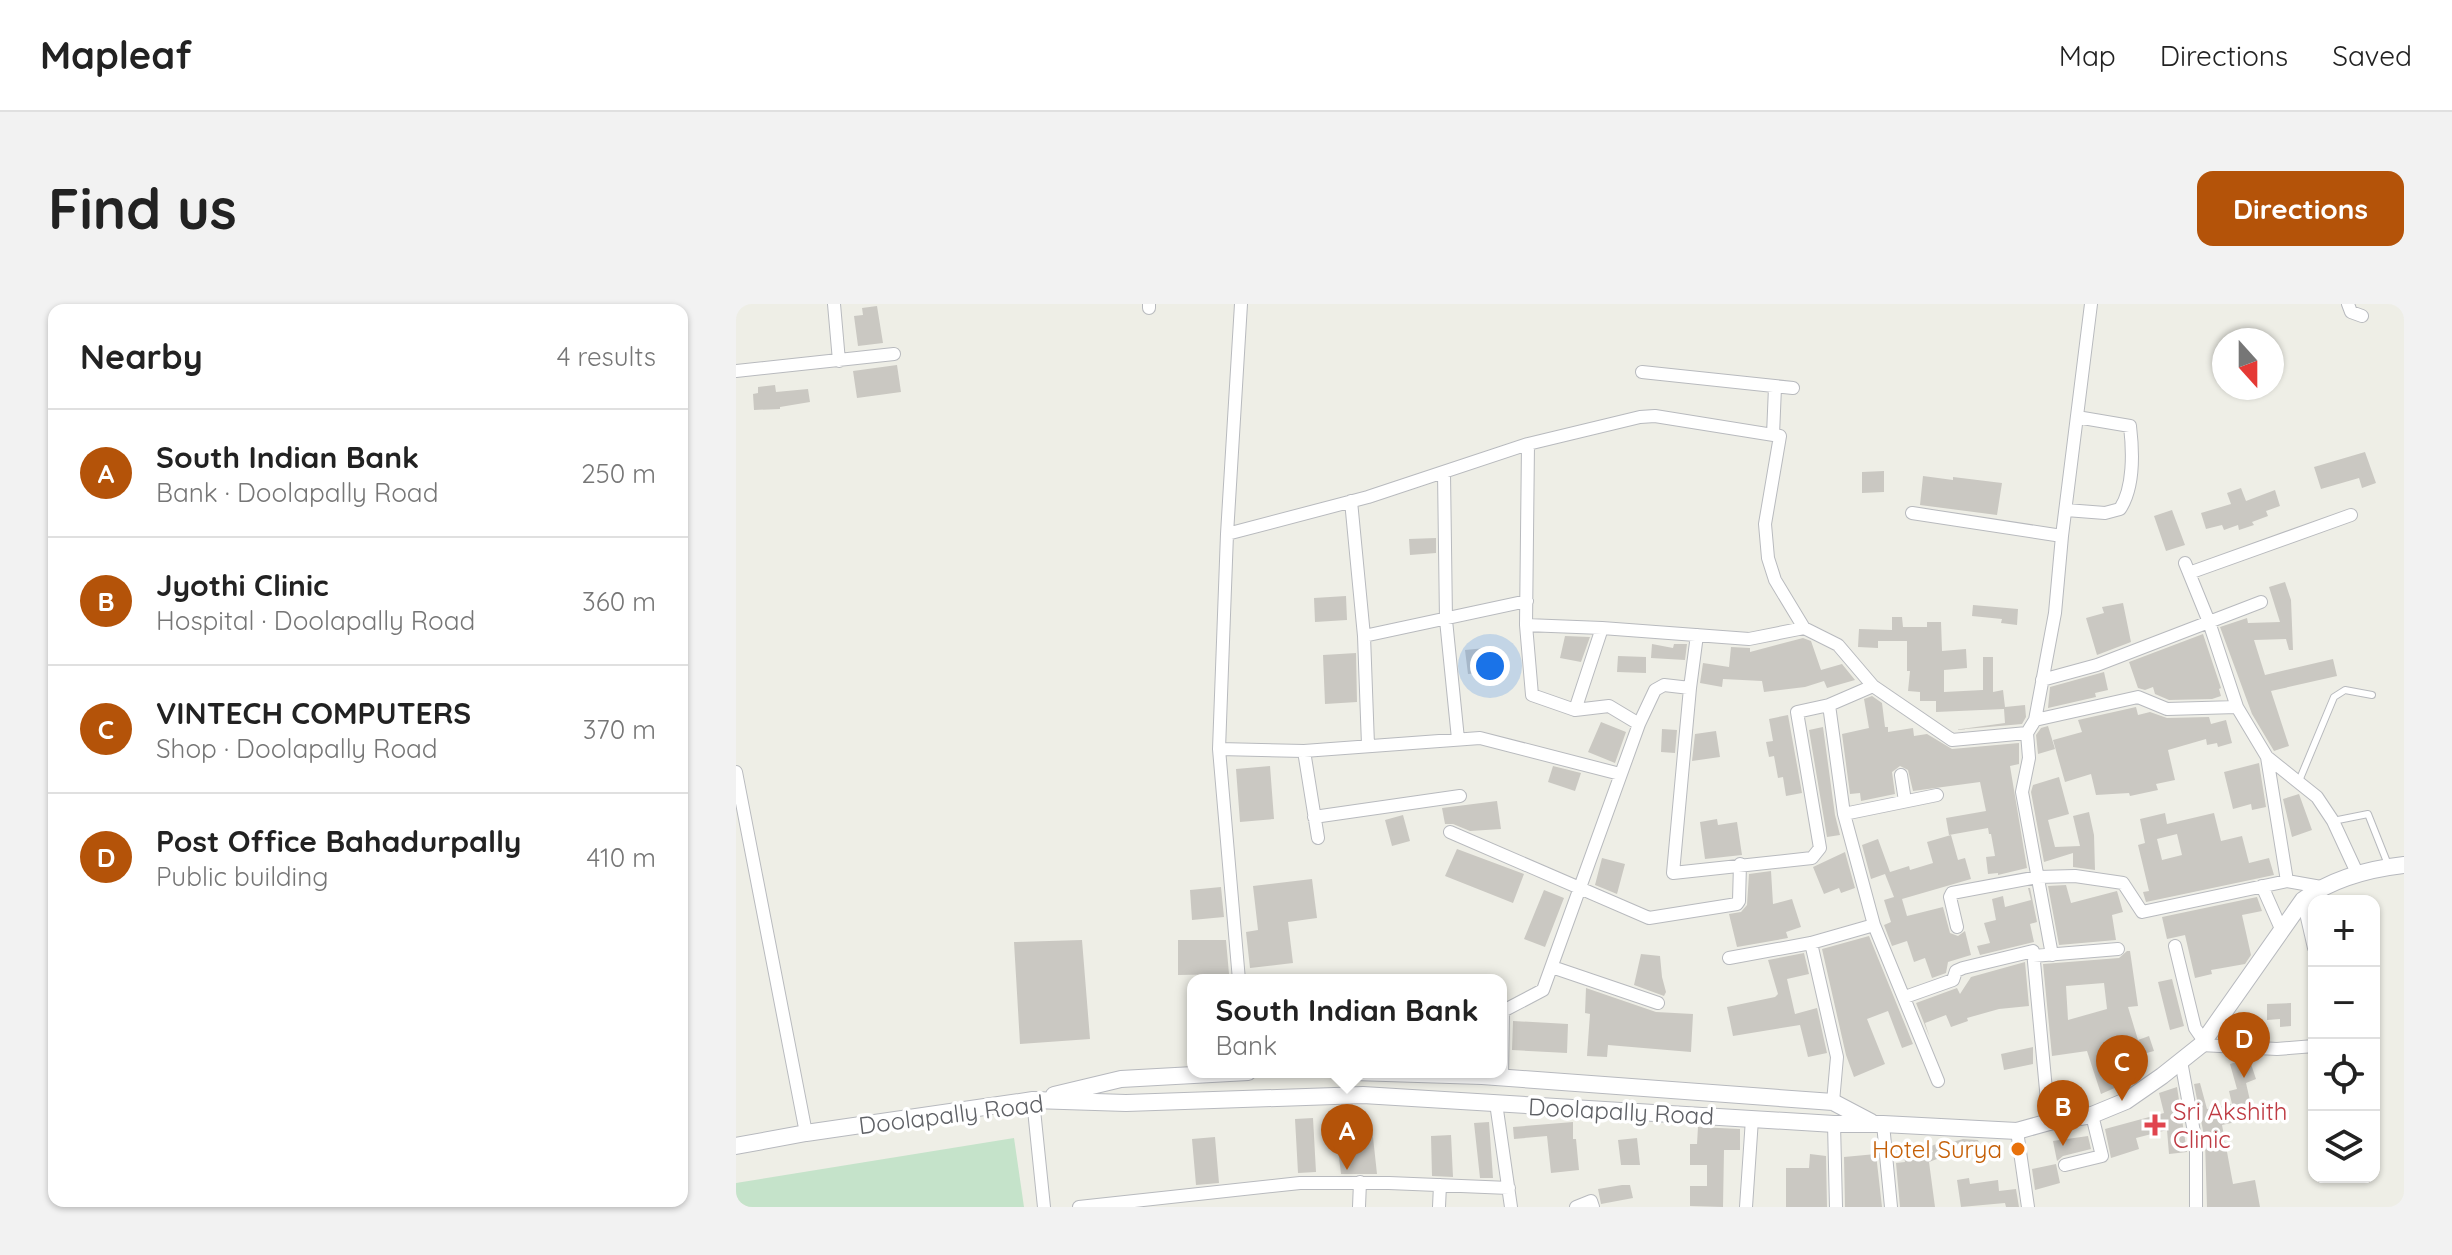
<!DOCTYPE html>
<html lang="en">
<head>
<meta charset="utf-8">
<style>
  :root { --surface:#fff; --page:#f2f2f2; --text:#222; --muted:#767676; --line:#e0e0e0; --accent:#b45309 }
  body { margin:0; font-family:Quicksand,sans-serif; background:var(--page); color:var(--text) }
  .controls { position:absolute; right:24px; bottom:24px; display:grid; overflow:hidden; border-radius:16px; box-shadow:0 2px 6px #0004 }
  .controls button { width:72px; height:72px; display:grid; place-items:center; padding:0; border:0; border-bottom:2px solid var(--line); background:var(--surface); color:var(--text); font:40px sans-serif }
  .compass { position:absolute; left:1476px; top:24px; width:72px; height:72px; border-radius:50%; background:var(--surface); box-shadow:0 2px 6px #0004; rotate:159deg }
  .you { position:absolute; left:754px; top:362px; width:28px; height:28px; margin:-20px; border:6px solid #fff; border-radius:50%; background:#1a73e8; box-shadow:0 0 0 12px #1a73e833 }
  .badge { display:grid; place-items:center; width:52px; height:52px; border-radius:50%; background:var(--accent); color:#fff; font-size:26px; font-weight:700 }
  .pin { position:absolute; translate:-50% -66px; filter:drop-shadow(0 2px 4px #0008) }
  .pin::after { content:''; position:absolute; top:42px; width:28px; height:24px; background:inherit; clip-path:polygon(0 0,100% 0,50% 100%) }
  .popup { position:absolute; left:451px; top:670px; width:320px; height:104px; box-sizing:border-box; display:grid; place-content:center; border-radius:16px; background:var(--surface); filter:drop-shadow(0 2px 6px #0005); font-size:26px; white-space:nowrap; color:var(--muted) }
  .popup b { font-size:30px; color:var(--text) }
  .popup::after { content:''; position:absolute; left:50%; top:100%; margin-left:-16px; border:16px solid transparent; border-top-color:var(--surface) }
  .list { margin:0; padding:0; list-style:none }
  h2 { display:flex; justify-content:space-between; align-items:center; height:104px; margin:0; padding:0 32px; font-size:34px }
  h2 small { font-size:26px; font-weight:400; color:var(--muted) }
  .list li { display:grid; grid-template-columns:52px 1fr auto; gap:24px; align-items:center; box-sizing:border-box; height:128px; padding:0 32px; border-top:2px solid var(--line) }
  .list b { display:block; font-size:30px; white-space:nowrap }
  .list p { margin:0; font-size:26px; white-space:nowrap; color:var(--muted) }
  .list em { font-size:26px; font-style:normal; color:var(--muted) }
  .icon { flex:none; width:44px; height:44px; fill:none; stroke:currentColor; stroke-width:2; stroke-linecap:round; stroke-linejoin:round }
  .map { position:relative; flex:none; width:1668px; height:903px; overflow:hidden; border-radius:16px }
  header { display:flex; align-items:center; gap:48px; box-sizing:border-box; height:112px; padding:0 40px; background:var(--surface); border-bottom:2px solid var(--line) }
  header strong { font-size:38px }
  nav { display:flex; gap:44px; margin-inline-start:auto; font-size:28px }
  .intro { display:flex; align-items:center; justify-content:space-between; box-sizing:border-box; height:192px; padding:0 48px }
  h1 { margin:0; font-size:56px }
  .button { padding:20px 36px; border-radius:16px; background:var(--accent); color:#fff; font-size:28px; font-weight:700 }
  main { display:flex; gap:48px; padding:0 48px }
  aside { flex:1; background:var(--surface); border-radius:16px; box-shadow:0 2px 6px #0004 }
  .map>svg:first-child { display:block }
</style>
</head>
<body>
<header>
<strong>Mapleaf</strong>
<nav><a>Map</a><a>Directions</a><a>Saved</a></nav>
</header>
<div class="intro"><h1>Find us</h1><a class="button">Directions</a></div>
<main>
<aside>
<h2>Nearby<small>4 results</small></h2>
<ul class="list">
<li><span class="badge">A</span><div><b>South Indian Bank</b><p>Bank · Doolapally Road</p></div><em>250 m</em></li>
<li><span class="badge">B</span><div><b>Jyothi Clinic</b><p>Hospital · Doolapally Road</p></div><em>360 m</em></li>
<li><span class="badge">C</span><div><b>VINTECH COMPUTERS</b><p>Shop · Doolapally Road</p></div><em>370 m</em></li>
<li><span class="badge">D</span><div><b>Post Office Bahadurpally</b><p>Public building</p></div><em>410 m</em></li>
</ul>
</aside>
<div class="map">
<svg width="1668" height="903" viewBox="0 0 1668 903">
  <rect width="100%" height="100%" fill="#eeeee6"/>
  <!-- green -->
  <path fill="#c5e3ca" d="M278,834l10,69h-288v-24z"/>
  <!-- building -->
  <path fill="#cac8c2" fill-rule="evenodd" d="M141,2l6,37 -25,3 -4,-30 9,-1 -1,-7z
    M161,61l4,27 -44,6 -4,-27z
    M39,81l1,7 32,-3 2,13 -30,5v2l-26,1 -1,-16 5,-1v-6z
    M1629,148l11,31 -14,5 -3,-10 -38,11 -7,-22z
    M1148,167v21l-22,1v-21z
    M1187,172l30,4v-3l49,6 -5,32 -77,-10z
    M1505,184l5,13 29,-11 5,16 -14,5 2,5 -16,6 2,3 -15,5 -1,-5 -14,5 -2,-5 -16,4 -5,-16 30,-9 -4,-11z
    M1436,206l13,35 -19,6 -12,-35z
    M700,234v15l-26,2 -1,-16z
    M1549,278l6,18 2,50h-4l-3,-11 -32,1 11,35 68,-16 4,17 -66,15 18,55 -15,5 -22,-37 -32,-87 27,-9 1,5 32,-1 -11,-35z
    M610,292l1,24 -32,2 -1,-24z
    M1387,299l8,39 -34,13 -11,-37 18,-5 -2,-6z
    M1237,301l45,4 -1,16 -16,-2 1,-4 -30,-3z
    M1156,313h10l1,10h24v-5h14l1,29 24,-2 1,19 -23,2v22l39,-2v-33h10v35l10,-2 2,17 20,-2 1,12 -4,7 -68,6 51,-7 -1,-14 -68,3v-11h-16v-9l-12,-1 2,-20h-3v-30h-29v7l-20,-1 1,-18 33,1z
    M1467,330l18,54 -2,1 2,7 -9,3 -43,1 -14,-6 -2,-7 -8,3 -7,-2 -9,-26z
    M829,332l25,1 -9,25 -21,-4z
    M1067,334l8,3 10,29 21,-6 13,16 -28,8 -3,-7 -19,6 -41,5 -2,-11 -39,-2 -1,8 -22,-4 3,-20 26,4 2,-20 19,1v4z
    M916,340l21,4 1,-4h13l-2,16 -34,-2z
    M760,343l2,25 -30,2 -3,-24z
    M620,349l1,49 -32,2 -2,-49z
    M882,352l28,1v16l-29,-1z
    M1368,368l4,18 -13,3 1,4 -48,11 2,-21z
    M1136,392l10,7 3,24h3v5l25,-4 1,8 13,-2 25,15 67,-6v21l-9,2 17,102 -29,7v-2l-10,1 -2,-17 9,-1 -4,-22h-2l-1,-6 -39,7 -3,-17 40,-7 -6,-29 -67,9 -5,-21 -8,-4 -8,6 3,22 -34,7 -1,-8 -10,1 -8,-60 27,-6 -5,-29z
    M1400,403l2,8 12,-3 17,6 42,-1 2,7 15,-4 6,23 -14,4 -1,-4 -10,2 -1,-6 -38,11 7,30 -19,4 2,6 -28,6 -1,-3 -33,2 -5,-21 -26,8 -12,-42 29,-8 -4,-12z
    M1052,411l14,78 -16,3 -3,-19 -5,1 -4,-22 -5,1 -3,-15 7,-1 -4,-22z
    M865,418l25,10 -11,31 -27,-11z
    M1312,422l7,23 -17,5 -2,-19 5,-7z
    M1087,423l12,88 5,20 -13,2 -18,-107z
    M926,425l15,1 -2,23 -14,-1z
    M980,427l4,26 -28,4 3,-27z
    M1523,459l7,44 -14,3 -1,-6 -18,5 -9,-37z
    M534,462l4,53 -34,3 -4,-53z
    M817,462l28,7 -6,18 -27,-9z
    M1323,473l10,37 -21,6 7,27 25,-1 -7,-30 16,-4 5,23 1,35 -22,-3v-14l-29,9 -13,-70 2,-7z
    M1563,490l13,36 -20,7 -9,-38z
    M761,497l4,28 -31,2 -17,-7h-8l-3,-16z
    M1429,509l2,11 47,-11 7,28 21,-5 7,27 20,-5 5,17 -128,27 -3,-10 6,-1 -11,-46 7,-2 -5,-24zM1441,530l5,21 -20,5 -5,-21z
    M667,511l7,26 -18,5 -7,-26z
    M981,515l1,6 19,-3 5,33 -37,4 -5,-37z
    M1215,531l7,25 7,-2 6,21 -69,20 5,17 36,-9 7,26 8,3 7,-5 6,24 -23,7 -2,11 -14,5 -7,-20 -11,4 -7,-21 -15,5 -8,-21 7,-3 -7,-22 10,-3 -9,-23 -14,5 -9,-34 16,-6 12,33 19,-6 1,4 23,-7 -6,-21z
    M721,545l67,25 -11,29 -68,-27z
    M1109,548l10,36 -14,5 -2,-5 -15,6 -11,-27z
    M866,554l23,6 -8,30 -22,-9z
    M1035,567l2,33 19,-5 9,28 -15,5 2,6 -51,9 -8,-33 12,-2 6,-7 2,-31z
    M576,575l5,39 -29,4 5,41 -43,5 -4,-36 12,-2 -5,-44z
    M1330,581l5,18 46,-12 6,21 -11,3 4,25 -57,5 -11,-59z
    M485,583l3,30 -32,3 -2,-30z
    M1292,584h2l7,34 -7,2 4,18 -54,13 -3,-9 13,-3 -6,-20 12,-3 -4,-21 11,-3 2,11 26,-7z
    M808,586l20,8 -19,49 -21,-8z
    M1521,593l5,14 -20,4 9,40 -6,9 -34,6 1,4 -17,4 -10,-43 -18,4 -5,-22z
    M1133,632l44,108 -11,4 -14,-37 -21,8 18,45 -31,13 -8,-22 -24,-106z
    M346,636l8,99 -70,5 -6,-102z
    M442,636h48l3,34 -51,1z
    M1391,647h3l8,55 -10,1 10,33 11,-4 5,15 -11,3 2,8 -15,4 5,13 -34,15 -14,-43 -35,5 -9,-92 76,-6zM1368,679l3,26 -39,11 -2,-34z
    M1068,649l5,21 -22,5 8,35 22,-6 10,45 -19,4 -8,-32 -67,11 -6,-29 48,-10 3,-3 -10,-34z
    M905,650l19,2 2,21 4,15 -2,4 -30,-11z
    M1289,658l4,44 -30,3 -32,9 1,3 -17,6 -5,-12 -21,8 5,15 -14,-35 41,-15 3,6 11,-17z
    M1436,675l12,47 -14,4 -12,-48z
    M850,684l70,24 37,2 -2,38 -83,-7 -1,12 -20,-1 3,-42 -5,-1z
    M1555,699v23l-11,1v-8l-13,1v-16z
    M777,717l55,3 -1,29 -55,-3z
    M1297,743v17l-29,6 -3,-16z
    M1513,754l7,21 -10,4 8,35 -32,7 11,59 22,-4 5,27h-53l-2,-66 -11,-57 6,-1 7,26 25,-5 -3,-13 8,-2 -7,-25z
    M1441,783l10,65 -18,2 -2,-24 -31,8 3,11 -28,9 -6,-29 59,-16 -5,-20z
    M577,814l3,54 -18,1 -3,-54z
    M753,818l4,56h-13l-6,-55z
    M837,818v17h3l3,31 -28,3 -4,-37 -33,3 -1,-12z
    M962,823l42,2v21h-16l-1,57 -33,-1v-20h17v-21h-17v-21h7z
    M636,824l5,46h-36l-5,-42z
    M715,831l2,42 -21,-1 -1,-40z
    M1352,832l3,13 -28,7 -6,5 -4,-20z
    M479,833l4,46 -23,2 -4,-46z
    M901,834l3,27h-19l-3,-25z
    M1227,835l15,1 1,3 -50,19 6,45h-35l-4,-44 9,-1 -1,-6 29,-4 -2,-6 17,-6 1,3z
    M1074,850l16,2 1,51h-41v-39h23z
    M1140,850l6,53h-37l-1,-50z
    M1320,860l4,19 -25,7 -3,-21z
    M1233,874l1,6 28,-4 1,11 17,-2 3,18h-13l-1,-4 -44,4 -4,-27z
    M886,881h8l3,13 -32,6 -3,-15z"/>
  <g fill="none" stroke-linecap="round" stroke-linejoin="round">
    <defs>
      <path id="service" d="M1563,477l35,-84 11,-7 27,5
        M1597,517l35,-7 21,53"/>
      <path id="minor" d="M98,0l5,57
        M1612,0l3,8 11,4
        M413,4v-4
        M0,67l158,-17
        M906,68l151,16
        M1037,131l2,-48
        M708,169l2,147 12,119
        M615,197l13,135 4,109
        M1330,206l39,3 15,-4c14,-21 13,-58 10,-83l-53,-9
        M1176,209l150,23
        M491,230l141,-37 160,-53 112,-27 15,-1 125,20 -15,88 3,34 7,22 29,48 34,17 35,41 79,54 75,-7
        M1449,259l24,59 28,85 30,50 50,40 16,24 25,54
        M1453,269l162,-58
        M790,321l76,3 147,11 55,-11
        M961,331l-7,53 -17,185 139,-15 8,-10 -23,-136 32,-7 44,-19
        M628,332l163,-35
        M1306,376l55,-15 164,-63
        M1093,401l15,109 30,111 64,156
        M839,406l27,-82
        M1299,416l103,-23 29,12 70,-2
        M903,420l16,-34 9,-5 26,3
        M483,445l85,2 176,-13 140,36
        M568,447l14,87
        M1531,453l20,124
        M0,468l70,361
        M1165,471l4,26
        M1108,510l93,-19
        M578,513l146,-21
        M714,528l199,86 88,-14 2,-3 1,-37
        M1526,582l20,45
        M1567,596l11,48
        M1221,623l-7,-30 2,-4 86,-16 37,-1 48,7 19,29 145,-31 34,6
        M1075,639l26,114 -4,45
        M1439,642l20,82 9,13
        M1316,651l-30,-163 7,-34 -2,-25 8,-13 20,-107 7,-77 29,-232
        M1297,652l85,-7
        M993,654l82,-15 63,-18
        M816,663l106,36
        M503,676l-20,-231 8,-215 14,-230
        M1169,693l48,-17 3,-9 7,-3 70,-17 16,171
        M1465,741l76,4 37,-3
        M1445,757l15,82v64
        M766,774l1,-67 40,-21 96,-266 -30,-18 -34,4 -43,-15 -6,-70 2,-181
        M297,796l11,107
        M760,799l15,104
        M1098,820l2,83
        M1147,820l8,83
        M1281,827l11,76
        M1329,861l37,-9 -10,-41
        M343,903l221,-24h89l120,5
        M623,903l1,-25
        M703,903l1,-22
        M840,903l15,-6 2,6
        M1010,903l6,-88"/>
      <path id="secondary" d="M618,768l128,4 351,26 38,20
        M318,791l67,-16 127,-7
        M0,842l70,-13 227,-33 93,3 237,-8 471,29h49l134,7 32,-9 43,-7 34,-14 36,-25 39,-31 102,-145c29,-21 66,-31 101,-35"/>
    </defs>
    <!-- service casing -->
    <use href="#service" stroke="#b8babe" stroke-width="8"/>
    <!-- minor casing -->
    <use href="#minor" stroke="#b8babe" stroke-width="14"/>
    <!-- secondary casing -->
    <use href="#secondary" stroke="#b7b9be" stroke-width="18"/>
    <!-- service -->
    <use href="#service" stroke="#fff" stroke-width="6"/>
    <!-- minor -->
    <use href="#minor" stroke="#fff" stroke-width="12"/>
    <!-- secondary -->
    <use href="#secondary" stroke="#fff" stroke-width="16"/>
  </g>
  <!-- markers -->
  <path fill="#e0444e" stroke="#fff" stroke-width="3" d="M1415 809h8v8h8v8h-8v8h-8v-8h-8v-8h8z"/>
  <circle fill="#e8710a" stroke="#fff" stroke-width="3" cx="1282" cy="845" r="8"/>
  <g text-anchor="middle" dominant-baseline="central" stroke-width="7" stroke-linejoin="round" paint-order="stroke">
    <!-- street labels -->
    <g font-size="24" fill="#5e6065" stroke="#fff">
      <text transform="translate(885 807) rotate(3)">Doolapally Road</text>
      <text transform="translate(215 810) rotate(-7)">Doolapally Road</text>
    </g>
    <!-- health labels -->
    <g font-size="24" fill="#be3a42" stroke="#fff" text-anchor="start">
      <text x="1437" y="807">Sri Akshith<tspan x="1437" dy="28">Clinic</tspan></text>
    </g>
    <!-- food labels -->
    <g font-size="24" fill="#c56008" stroke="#fff" text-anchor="end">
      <text x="1266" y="845">Hotel Surya</text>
    </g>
  </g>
</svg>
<div class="controls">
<button>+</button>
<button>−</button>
<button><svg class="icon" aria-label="locate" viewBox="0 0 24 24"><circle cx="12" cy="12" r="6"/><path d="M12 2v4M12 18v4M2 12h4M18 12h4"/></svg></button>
<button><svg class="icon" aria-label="layers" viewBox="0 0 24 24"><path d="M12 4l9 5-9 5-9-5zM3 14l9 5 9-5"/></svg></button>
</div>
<svg class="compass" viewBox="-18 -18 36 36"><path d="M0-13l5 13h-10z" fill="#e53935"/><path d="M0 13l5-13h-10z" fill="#767676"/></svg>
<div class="you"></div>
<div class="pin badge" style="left:611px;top:866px">A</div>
<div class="popup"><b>South Indian Bank</b>Bank</div>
<div class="pin badge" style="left:1327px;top:842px">B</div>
<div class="pin badge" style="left:1386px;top:797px">C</div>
<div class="pin badge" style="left:1508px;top:774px">D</div>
</div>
</main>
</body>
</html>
